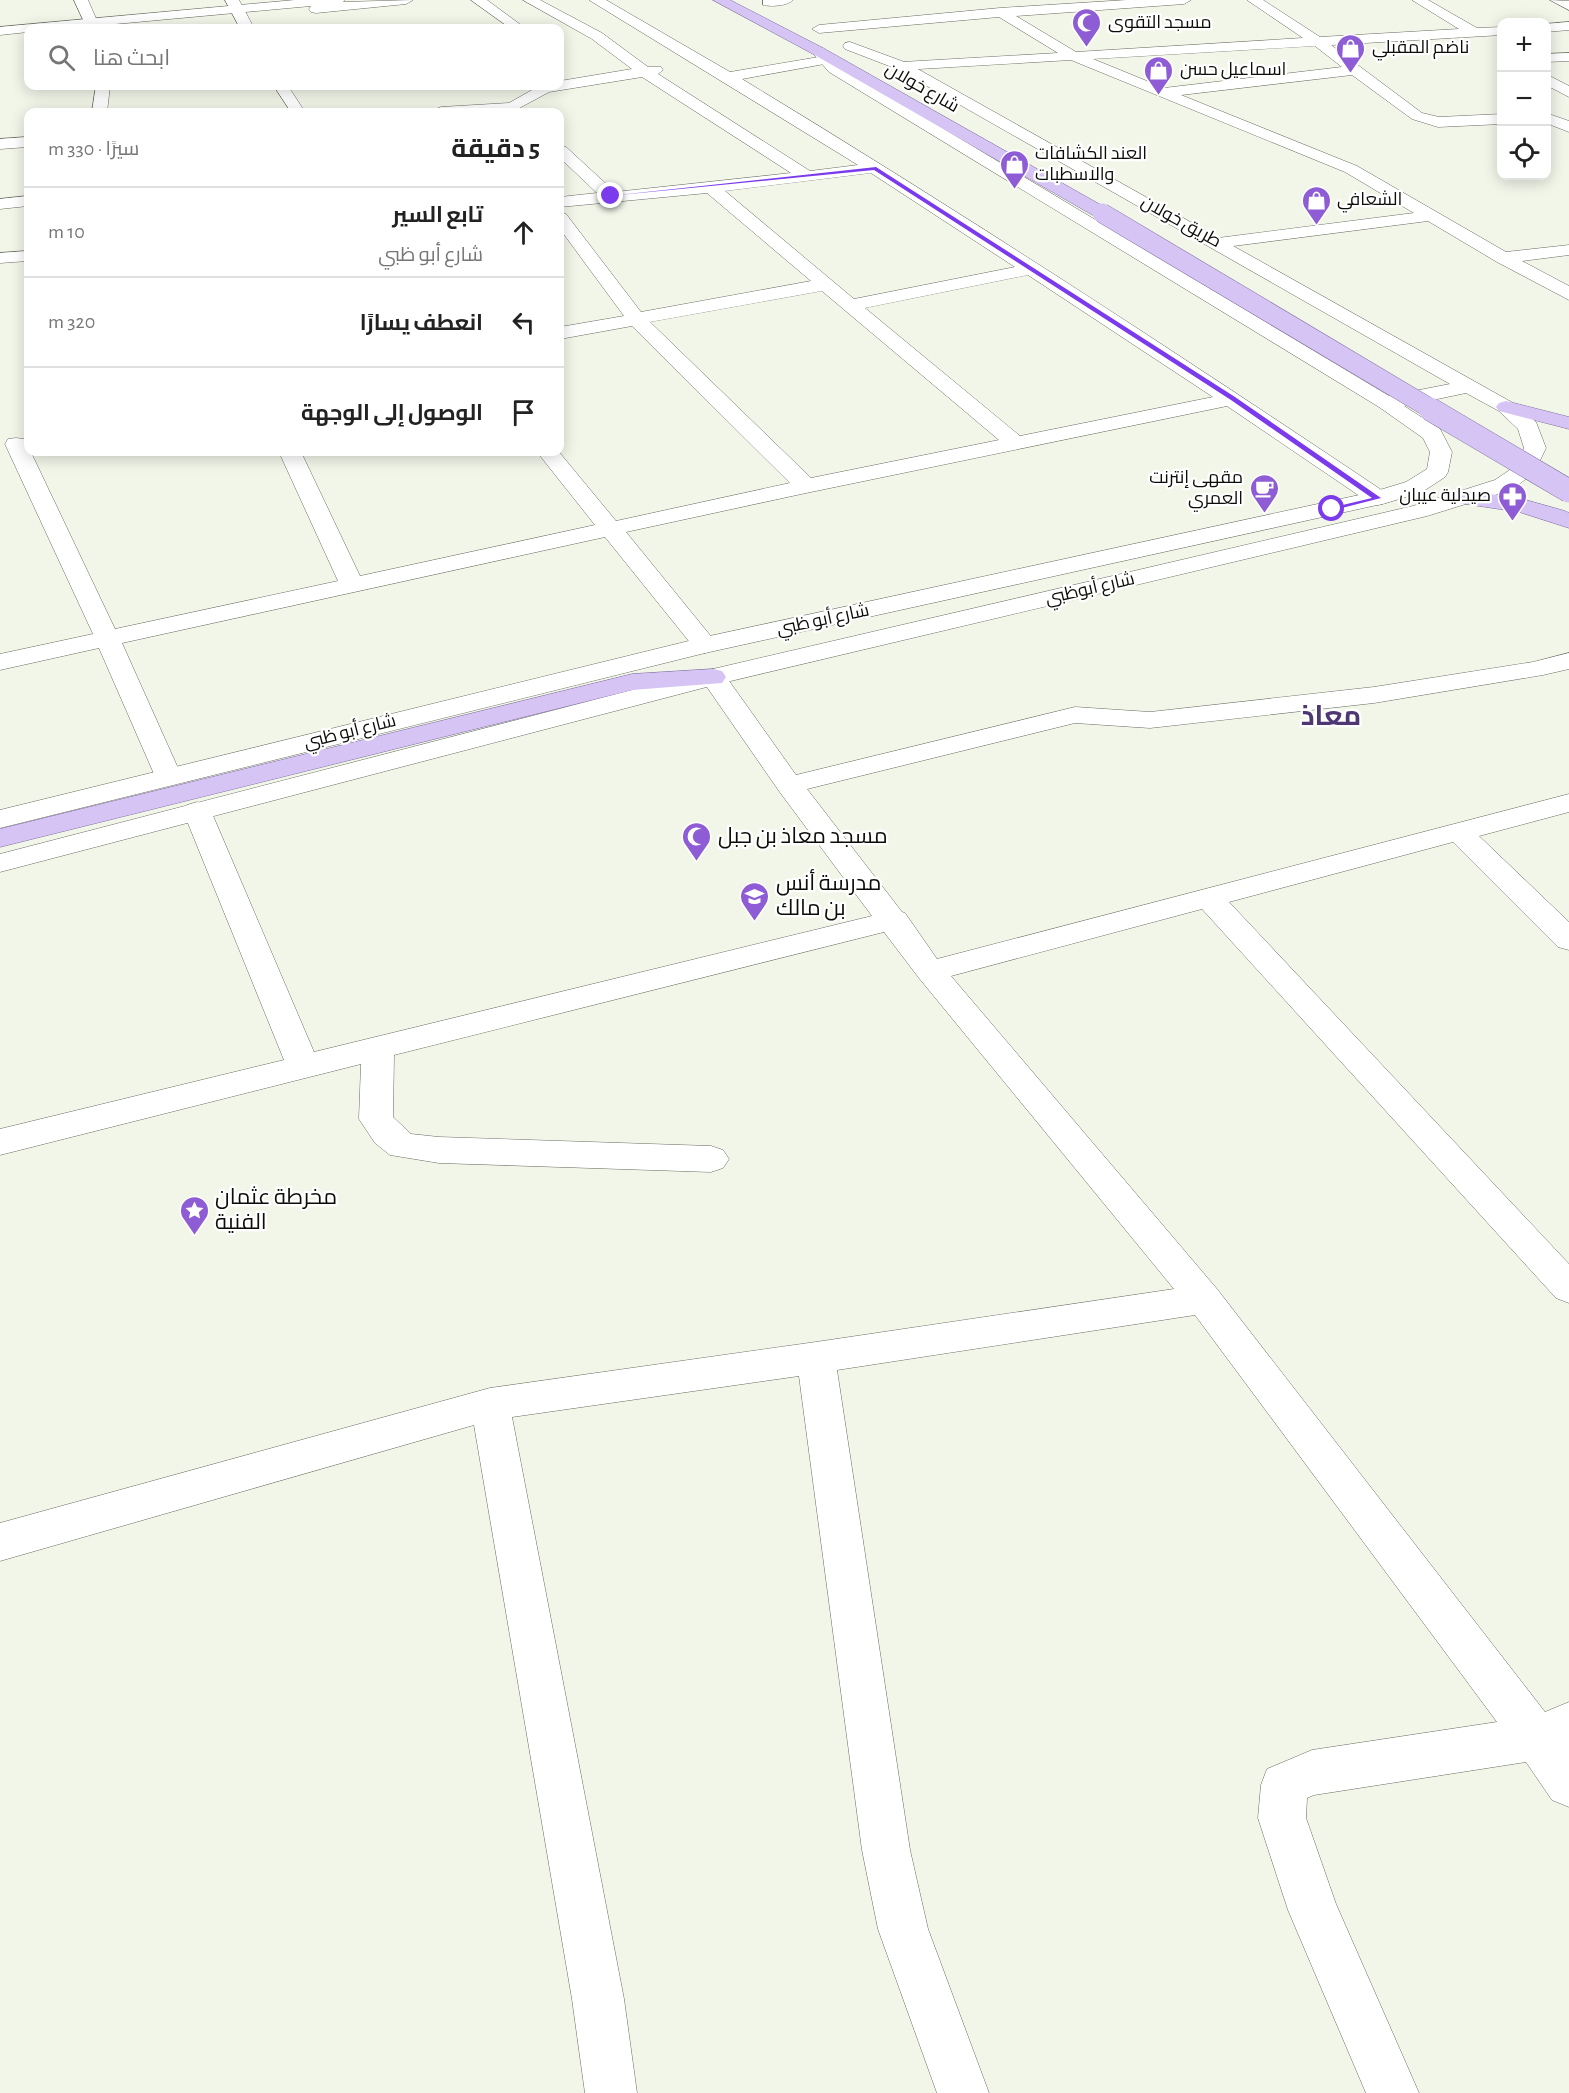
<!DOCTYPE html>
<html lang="ar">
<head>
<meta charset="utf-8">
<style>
  :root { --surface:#fff; --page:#f6f6f6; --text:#222; --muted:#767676; --line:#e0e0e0 }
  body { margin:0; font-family:"Alegreya Sans",Cairo,sans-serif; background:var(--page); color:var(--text); direction:rtl }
  .controls { position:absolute; right:18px; top:18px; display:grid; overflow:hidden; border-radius:12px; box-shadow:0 3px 15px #0003 }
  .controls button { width:54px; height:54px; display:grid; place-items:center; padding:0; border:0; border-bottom:2px solid var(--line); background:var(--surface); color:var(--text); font:30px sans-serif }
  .stop { position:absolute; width:18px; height:18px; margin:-14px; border:4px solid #7c3aed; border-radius:50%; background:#fff }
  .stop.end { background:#7c3aed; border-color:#fff; box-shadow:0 2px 6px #0008 }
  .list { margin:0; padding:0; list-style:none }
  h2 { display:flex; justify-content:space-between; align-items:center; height:78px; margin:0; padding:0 24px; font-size:26px }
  h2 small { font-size:20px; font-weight:400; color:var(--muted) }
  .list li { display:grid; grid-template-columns:39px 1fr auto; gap:18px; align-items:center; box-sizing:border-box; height:90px; padding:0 24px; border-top:2px solid var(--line) }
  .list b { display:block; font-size:22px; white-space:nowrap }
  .list p { margin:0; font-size:20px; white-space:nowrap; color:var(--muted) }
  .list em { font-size:20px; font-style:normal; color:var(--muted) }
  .icon { flex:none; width:33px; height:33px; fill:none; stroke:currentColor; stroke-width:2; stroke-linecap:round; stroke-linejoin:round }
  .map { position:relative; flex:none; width:1569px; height:2093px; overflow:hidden; direction:ltr }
  .search { position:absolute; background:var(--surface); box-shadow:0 3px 15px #0003; left:24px; top:24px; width:540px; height:66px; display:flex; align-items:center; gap:15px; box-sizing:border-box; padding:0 21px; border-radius:12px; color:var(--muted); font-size:22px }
  .panel { position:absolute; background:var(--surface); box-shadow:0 3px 15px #0003; left:24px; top:108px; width:540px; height:348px; border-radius:12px; direction:rtl }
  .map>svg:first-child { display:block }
</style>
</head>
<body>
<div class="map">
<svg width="1569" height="2093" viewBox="0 0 1569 2093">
  <rect width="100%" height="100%" fill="#f2f6e9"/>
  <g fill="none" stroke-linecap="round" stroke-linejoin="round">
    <defs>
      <path id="street" d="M74,0h14l10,23 -2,3h-10z
        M225,0h14l15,28h-14z
        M471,0h16l38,28h-15z
        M523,0h17l62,33 46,34h13l2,3 -5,4 152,97 48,-6 -269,-165h17l124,72 95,-16 5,1 2,3 -2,3 -88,16c218,132 432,272 644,414l3,5 -3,5 -8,2 -8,-2 -143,-97 -421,87 -180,39 92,113 -4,5 -9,3 -9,-3 -91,-113 -483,106 60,134 -4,6 -10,2 -10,-2 -59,-135 -99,22v-16l93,-20 -88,-190 3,-5 8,-1 8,1 3,5 88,185 223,-48 -59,-129h22l59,124 235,-51 -58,-73h22l57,69 174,-38 -158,-157 -72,13v-12l64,-11 -64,-87v-16l6,1 75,98 170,-31 -104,-88 -147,14v-10l37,-4 -37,-35v-13l6,2 49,45 176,-19 -149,-96 -93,15 -37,20h-78l2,-3 5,-2 68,-4 30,-17h21v-5l72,-12 -40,-30zM871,173l144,94 -161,32 -129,-108zM1028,275l185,122 -193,39 -155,-128zM822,291l177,149 -188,38 -161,-156z
        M763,0h30c-6,6 -21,7 -30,5z
        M1127,0h64l-7,4 -168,12 60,36 227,-14 -56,-38h16l57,37 139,-8 -47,-29h16l49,28 25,-1v8l-171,10 91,68 17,4 63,-3v10l-64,3 -26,-8 -60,-44 -171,20 176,71 149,86 63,-7v10l-47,6 47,25v14l-72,-38 -69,-41 -210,27 -6,-1 -3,-4 3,-4 6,-1 196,-25 -69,-41 -274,-112 -169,10 -7,-4 7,-4 156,-9 -59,-36 -180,16 -7,-4 7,-4 181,-17zM1315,46l27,21 -178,21 -71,-29z
        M1550,0l19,1v9z
        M1569,22v8l-23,2v-8z
        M1569,53v8l-23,1v-8z
        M1546,74l23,12v11l-23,-12z
        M96,86h14l-3,26h-15z
        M274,86h14l17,26h-14z
        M1546,113l23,8v11l-23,-9z
        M28,137v10l-28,2v-10z
        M28,196v10l-28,3v-10z
        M28,251v10l-28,2v-10z
        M1569,653v16l-26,6 -169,28 -224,25 -75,-5 -268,66 95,123 3,1 32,46 632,-165v18l-90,24 90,86v28l-11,-3 -105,-105 -224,60 340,362v39l-13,-5 -354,-389 -251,67 266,313 328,423 24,-10v105l-17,-7 -26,-38 -212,33 -7,3 -1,20 30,86 83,189h-53l-78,-183 -30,-92 3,-33 6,-16 45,-19 185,-28 -302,-407 -358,55 73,480 18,79 61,164h-52l-59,-164 -16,-79 -63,-474 -287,41 112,582 13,94h-52l-13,-94 -98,-574 -474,136v-38l490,-135 326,-46 358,-53 -255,-311 -35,-46 -490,123 -1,62 18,17 28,3 272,9 12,4 6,9 -6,9 -12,4 -272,-9 -49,-8 -15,-12 -16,-24 2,-55 -361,91v-26l284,-69 -101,-249 4,-6 10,-3 10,3 4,6 103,241 558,-136 -93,-125 -79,-114 4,-6 9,-2 9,2 74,104 279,-68 75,5 224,-25 159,-25z"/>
      <path id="secondary" d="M295,0h50l-2,2 70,-2 -7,4 -90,9 -5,-1 -2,-3 2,-3 -239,22h-44v4l-28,3v-8z
        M850,42l57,21 606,340 23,19 10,26 -12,25 -23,17 -84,26 -709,168 -718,188v-18l713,-185 700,-163 82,-26 22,-15 7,-17 -6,-19 -19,-18 -33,-18 -62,13 36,23 12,23 -4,20 -3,5 -23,15 -36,11 -681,150 -705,175v-18l705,-173 668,-145 33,-10 21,-13 3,-17 -7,-14 -44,-31 -550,-335 -18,-21 2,-3h10l16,18 550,330 61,-12 -553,-315 -52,-20 -2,-3 2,-3z"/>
      <path id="primary" d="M713,0h17l93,48 285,161 3,4 -3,4h-12l-283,-163z
        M1506,401l63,16v12l-70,-18 -3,-4 3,-4z
        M1467,491l52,7 46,13 4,2v15l-50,-16 -60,-9 -3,-5 3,-5z
        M713,669l9,2 4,6 -4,6 -90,7 -632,157v-18l632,-155z"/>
    </defs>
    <!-- street casing -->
    <use href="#street" stroke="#686b60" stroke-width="1"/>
    <!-- secondary casing -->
    <use href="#secondary" stroke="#686b60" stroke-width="1"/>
    <!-- primary casing -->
    <use href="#primary" stroke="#7c6b9d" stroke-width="1"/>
    <!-- street -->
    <use href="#street" fill="#fff" fill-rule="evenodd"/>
    <!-- secondary -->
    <use href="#secondary" fill="#fff" fill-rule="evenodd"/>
    <!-- primary -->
    <use href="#primary" fill="#d5c4f4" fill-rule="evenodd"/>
    <defs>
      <path id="primary-bridge-far1" d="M1102,213l331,197"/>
      <path id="primary-bridge" d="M1430,409l139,82"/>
    </defs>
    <!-- primary-bridge-far1 casing -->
    <use href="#primary-bridge-far1" stroke="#7c6b9d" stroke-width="20" stroke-linecap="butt"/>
    <!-- primary-bridge casing -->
    <use href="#primary-bridge" stroke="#7c6b9d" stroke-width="24" stroke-linecap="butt"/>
    <!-- primary-bridge-far1 -->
    <use href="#primary-bridge-far1" stroke="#d5c4f4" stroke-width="19"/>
    <!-- primary-bridge -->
    <use href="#primary-bridge" stroke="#d5c4f4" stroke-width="23"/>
  </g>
  <!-- route -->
  <path fill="#7c3aed" d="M876,167l359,230 146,101 -51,13v-3l42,-10 -141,-98 -357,-230 -265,26z"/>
  <!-- icons -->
  <defs>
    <symbol id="mosque-pin" viewBox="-11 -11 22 30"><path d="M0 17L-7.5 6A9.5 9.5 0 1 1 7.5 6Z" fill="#8e5cd5" stroke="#fff"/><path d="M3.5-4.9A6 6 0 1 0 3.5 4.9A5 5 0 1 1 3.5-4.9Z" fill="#fff"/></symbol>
    <symbol id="shop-pin" viewBox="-11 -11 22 30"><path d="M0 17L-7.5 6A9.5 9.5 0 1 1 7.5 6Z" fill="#8e5cd5" stroke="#fff"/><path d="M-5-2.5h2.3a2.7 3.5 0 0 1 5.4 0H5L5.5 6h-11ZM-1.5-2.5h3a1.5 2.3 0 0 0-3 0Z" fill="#fff"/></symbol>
    <symbol id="cafe-pin" viewBox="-11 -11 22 30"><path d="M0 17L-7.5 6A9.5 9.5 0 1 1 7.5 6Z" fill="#8e5cd5" stroke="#fff"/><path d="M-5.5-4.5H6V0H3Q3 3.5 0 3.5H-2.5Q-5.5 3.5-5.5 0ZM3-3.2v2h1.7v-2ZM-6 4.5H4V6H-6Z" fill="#fff"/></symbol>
    <symbol id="pharmacy-pin" viewBox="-11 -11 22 30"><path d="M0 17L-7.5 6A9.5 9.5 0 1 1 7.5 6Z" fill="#8e5cd5" stroke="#fff"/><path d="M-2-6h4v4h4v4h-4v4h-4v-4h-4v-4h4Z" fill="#fff"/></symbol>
    <symbol id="school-pin" viewBox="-11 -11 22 30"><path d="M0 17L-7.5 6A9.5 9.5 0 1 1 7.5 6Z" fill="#8e5cd5" stroke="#fff"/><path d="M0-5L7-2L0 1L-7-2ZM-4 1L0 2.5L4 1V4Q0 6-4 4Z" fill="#fff"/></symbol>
    <symbol id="sight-pin" viewBox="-11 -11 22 30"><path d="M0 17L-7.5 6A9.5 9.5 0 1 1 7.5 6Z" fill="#8e5cd5" stroke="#fff"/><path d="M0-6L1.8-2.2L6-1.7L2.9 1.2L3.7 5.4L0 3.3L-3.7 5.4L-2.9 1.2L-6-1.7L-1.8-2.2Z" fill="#fff"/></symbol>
  </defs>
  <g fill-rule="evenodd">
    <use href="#mosque-pin" x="1070" y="6" width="33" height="45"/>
    <use href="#shop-pin" x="1334" y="32" width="33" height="45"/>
    <use href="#shop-pin" x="1142" y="54" width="33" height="45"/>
    <use href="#shop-pin" x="998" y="148" width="33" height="45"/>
    <use href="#shop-pin" x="1300" y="184" width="33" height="45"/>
    <use href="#cafe-pin" x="1248" y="472" width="33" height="45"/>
    <use href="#pharmacy-pin" x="1496" y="480" width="33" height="45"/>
    <use href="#mosque-pin" x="680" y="820" width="33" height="45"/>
    <use href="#school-pin" x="738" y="880" width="33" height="45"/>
    <use href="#sight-pin" x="178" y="1194" width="33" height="45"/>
  </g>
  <g text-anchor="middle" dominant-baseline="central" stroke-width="4.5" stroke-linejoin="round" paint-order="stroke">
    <!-- far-poi labels -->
    <g font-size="18" fill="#0c0d09" stroke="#fff" text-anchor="start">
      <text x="1108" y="23">مسجد التقوى</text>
      <text x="1372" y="48">ناضم المقبلي</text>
      <text x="1180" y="70">اسماعيل حسن</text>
      <text x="1035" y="154">العند الكشافات<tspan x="1035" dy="21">والاسطبات</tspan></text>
      <text x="1337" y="200">الشعافي</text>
      <text x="1243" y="478" text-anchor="end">مقهى إنترنت<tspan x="1243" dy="21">العمري</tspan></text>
      <text x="1491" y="496" text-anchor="end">صيدلية عيبان</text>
    </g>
    <!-- far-street labels -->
    <g font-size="18" fill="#0c0d09" stroke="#fff">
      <text transform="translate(922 88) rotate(30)">شارع خولان</text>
      <text transform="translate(1181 222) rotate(29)">طريق خولان</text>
      <text transform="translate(1090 589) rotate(-13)">شارع أبوظبي</text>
      <text transform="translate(823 620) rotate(-12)">شارع أبو ظبي</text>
      <text transform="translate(350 732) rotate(-14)">شارع أبو ظبي</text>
    </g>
    <!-- poi labels -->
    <g font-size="22" fill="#0c0d09" stroke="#fff" text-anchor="start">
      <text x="718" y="836">مسجد معاذ بن جبل</text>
      <text x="776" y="883">مدرسة أنس<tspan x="776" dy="25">بن مالك</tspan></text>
      <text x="215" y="1197">مخرطة عثمان<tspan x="215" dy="25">الفنية</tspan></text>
    </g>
    <!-- district labels -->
    <g font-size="28" font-weight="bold" fill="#4e3773" stroke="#fff">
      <text x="1331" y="717">معاذ</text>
    </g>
  </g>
</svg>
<div class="controls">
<button>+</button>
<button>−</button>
<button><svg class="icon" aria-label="locate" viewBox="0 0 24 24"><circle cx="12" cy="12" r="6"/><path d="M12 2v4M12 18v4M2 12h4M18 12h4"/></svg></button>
</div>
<div class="stop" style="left:1332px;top:509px"></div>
<div class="stop end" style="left:611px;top:196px"></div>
<div class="search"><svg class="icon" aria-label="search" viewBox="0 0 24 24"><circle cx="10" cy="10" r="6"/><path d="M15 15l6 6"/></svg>ابحث هنا</div>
<section class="panel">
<h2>5 دقيقة<small>سيرًا · 330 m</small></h2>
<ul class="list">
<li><svg class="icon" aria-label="ahead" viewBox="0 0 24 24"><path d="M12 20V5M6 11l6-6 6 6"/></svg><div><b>تابع السير</b><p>شارع أبو ظبي</p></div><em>10 m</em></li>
<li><svg class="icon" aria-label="left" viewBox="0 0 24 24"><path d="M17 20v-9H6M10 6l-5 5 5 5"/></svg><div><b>انعطف يسارًا</b></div><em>320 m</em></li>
<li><svg class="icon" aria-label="arrive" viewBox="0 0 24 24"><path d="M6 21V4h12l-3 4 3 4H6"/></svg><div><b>الوصول إلى الوجهة</b></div></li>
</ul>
</section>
</div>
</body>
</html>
